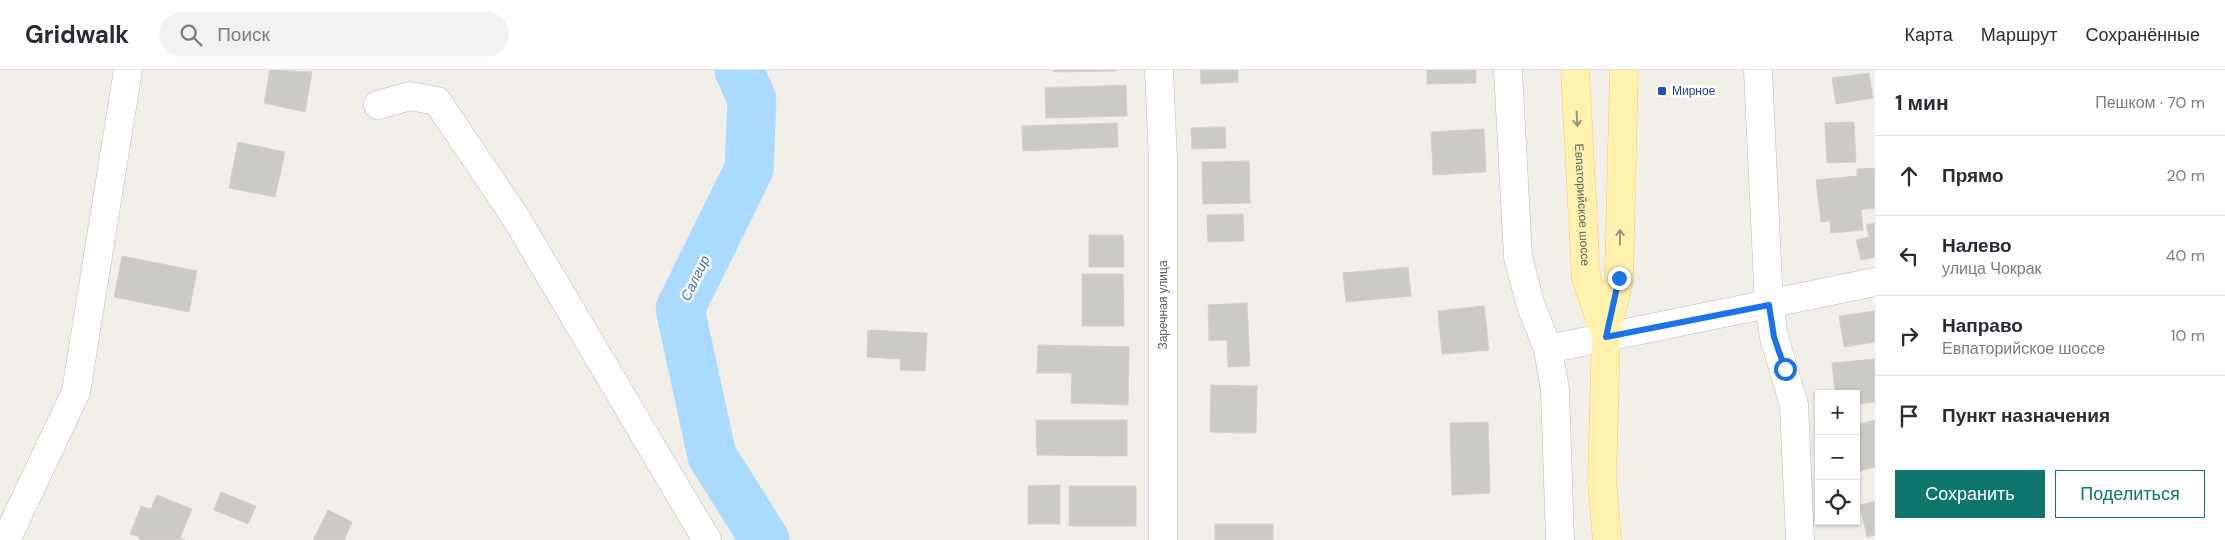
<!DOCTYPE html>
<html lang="ru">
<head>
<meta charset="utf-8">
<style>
  :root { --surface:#fff; --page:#f2f2f3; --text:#2b2b33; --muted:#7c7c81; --line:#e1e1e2; --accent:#0f766e }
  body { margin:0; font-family:"DM Sans",sans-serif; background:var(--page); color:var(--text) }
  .controls { position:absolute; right:15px; bottom:15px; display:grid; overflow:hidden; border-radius:0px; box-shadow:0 1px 4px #0004 }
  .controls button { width:45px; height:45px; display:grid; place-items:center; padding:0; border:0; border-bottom:1px solid var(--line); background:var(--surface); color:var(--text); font:25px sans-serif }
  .stop { position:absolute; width:15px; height:15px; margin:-11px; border:4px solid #1a73e8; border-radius:50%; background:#fff }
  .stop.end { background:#1a73e8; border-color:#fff; box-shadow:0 1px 5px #0008 }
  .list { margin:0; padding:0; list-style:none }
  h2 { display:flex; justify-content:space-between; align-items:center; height:65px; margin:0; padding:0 20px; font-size:21px }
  h2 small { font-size:16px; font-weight:400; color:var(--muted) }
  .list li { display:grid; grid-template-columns:32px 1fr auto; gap:15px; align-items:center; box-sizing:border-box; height:80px; padding:0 20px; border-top:1px solid var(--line) }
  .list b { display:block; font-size:19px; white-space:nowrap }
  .list p { margin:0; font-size:16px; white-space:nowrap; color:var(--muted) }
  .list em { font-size:16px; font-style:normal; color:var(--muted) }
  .actions { display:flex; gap:10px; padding:15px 20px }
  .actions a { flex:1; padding:11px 0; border:1px solid var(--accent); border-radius:0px; text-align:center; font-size:18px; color:var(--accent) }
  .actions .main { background:var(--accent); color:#fff }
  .icon { flex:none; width:28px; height:28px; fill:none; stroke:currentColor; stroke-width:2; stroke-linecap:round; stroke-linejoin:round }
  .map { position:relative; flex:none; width:1875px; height:470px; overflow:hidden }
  header { display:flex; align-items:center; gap:30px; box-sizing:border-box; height:70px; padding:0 25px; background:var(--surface); border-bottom:1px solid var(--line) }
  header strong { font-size:24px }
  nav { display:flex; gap:28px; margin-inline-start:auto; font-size:18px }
  .search { width:350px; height:45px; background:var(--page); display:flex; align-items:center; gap:12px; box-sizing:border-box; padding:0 18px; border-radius:28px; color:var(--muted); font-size:19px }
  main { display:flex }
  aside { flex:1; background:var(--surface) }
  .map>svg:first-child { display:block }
</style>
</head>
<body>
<header>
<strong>Gridwalk</strong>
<div class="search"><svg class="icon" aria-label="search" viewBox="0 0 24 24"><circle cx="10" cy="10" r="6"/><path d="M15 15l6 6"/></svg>Поиск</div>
<nav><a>Карта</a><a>Маршрут</a><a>Сохранённые</a></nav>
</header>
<main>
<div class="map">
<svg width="1875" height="470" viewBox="0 0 1875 470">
  <rect width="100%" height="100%" fill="#f1efe8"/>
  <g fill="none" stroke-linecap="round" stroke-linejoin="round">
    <!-- river -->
    <path stroke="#aadaff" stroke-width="49" d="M739,0l13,30 -3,69 -69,140 32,147 53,84"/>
  </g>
  <!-- building -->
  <path fill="#cccac5" stroke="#d6d1c6" d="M270,0l42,2 -7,40 -41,-9z
    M1054,0h62v1l-62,1z
    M1200,0h38v12l-37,2z
    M1427,0h49v13l-49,1z
    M1869,3l4,25 -37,6 -4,-26z
    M1126,15l1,31 -81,2 -1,-30z
    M1854,52l2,40 -29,1 -2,-40z
    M1117,53l1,24 -95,4 -1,-25z
    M1225,57l1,21 -34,1 -1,-21z
    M1484,59l2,43 -53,3 -2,-43z
    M238,72l47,10 -10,45 -46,-9z
    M1249,91l1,42 -47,1 -1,-42z
    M1875,98v40l-14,2 2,20 -32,3 -1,-12 -9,1 -5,-42 41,-4v-7z
    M1243,144l1,27 -36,1 -1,-27z
    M1875,153v34l-14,3 -5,-20 13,-3 -3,-12z
    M1089,165h34l1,32h-35z
    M122,186l75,15 -8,41 -75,-15z
    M1408,197l3,29 -65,6 -3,-29z
    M1082,204h41l1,52h-42z
    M1247,233l3,63 -22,1 -1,-27 -18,1 -1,-36z
    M1484,236l5,44 -47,4 -4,-43z
    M1875,241v31l-31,5 -5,-31z
    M868,260l59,3 -2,38 -25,-1 1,-11 -34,-2z
    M1038,275l91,2 -1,58 -57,-2 1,-30h-35z
    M1875,289v43l-19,2v-10h-21l-3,-31z
    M1211,315l46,1 -1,47 -46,-1z
    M1036,350h91v36l-90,-1z
    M1875,350v47l-19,5v-47z
    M1488,352l2,71 -38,2 -2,-72z
    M1060,415v39h-32v-38z
    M1069,416h67v40h-67z
    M221,422l35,14 -8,18 -34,-14z
    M157,425l35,14 -12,29 5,2h-46l1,-3 -10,-3 11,-28 10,3z
    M1875,431v34l-8,2 -7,-32z
    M328,440l24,12 -8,18h-31z
    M1215,454h58v16h-58z"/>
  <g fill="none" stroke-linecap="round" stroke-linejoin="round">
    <defs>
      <path id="minor" d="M1159,0l4,89v381
        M1508,0l10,187 13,49 17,43 7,41 5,150
        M1758,0l11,235 5,32 20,68 6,135
        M378,35l32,-9 27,5 79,117 191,322
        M1548,279l327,-67
        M6,470l70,-148 52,-322"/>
      <g id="major">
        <path id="s1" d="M1575,0l11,208 20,58"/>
        <path d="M1607,470l-5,-60 4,-143 13,-59 5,-208"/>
      </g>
    </defs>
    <!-- minor casing -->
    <use href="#minor" stroke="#b5b8bc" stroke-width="29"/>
    <!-- major casing -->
    <use href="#major" stroke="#f2c960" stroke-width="29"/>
    <!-- minor -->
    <use href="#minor" stroke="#fff" stroke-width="28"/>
    <!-- major -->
    <use href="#major" stroke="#fff2af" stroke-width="28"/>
  </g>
  <!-- one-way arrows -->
  <defs><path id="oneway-shaft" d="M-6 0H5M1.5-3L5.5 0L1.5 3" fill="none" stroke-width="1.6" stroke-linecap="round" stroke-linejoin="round" transform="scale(1.25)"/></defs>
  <g stroke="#979581">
    <use href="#oneway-shaft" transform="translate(1577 49) rotate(87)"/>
    <use href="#oneway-shaft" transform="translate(1620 167) rotate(-89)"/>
  </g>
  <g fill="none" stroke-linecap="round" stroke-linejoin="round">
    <!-- route -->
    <path stroke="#1a73e8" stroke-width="6" d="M1619,208l-13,59 163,-32 5,32 11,32"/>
  </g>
  <!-- markers -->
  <rect fill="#1a4fb4" stroke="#fff" stroke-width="2" x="1657" y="16" width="10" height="10" rx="2.5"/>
  <g text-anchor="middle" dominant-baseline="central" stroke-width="5" stroke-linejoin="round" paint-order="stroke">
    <!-- transit labels -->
    <g font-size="12" fill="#164399" stroke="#fff" text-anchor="start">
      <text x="1672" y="21">Мирное</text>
    </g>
    <!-- street labels -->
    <g font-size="12" fill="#5f6368" stroke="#fff">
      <text stroke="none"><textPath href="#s1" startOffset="135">Евпаторийское шоссе</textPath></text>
      <text transform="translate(1163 235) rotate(-90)">Заречная улица</text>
    </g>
    <!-- water labels -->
    <g font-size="14" font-style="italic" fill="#4174aa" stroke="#fff">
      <text transform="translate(695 208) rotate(-64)">Салгир</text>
    </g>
  </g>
</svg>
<div class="controls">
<button>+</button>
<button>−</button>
<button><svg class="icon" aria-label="locate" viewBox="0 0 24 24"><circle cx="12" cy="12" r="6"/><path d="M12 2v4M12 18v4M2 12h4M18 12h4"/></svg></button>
</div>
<div class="stop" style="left:1785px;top:299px"></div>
<div class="stop end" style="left:1619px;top:208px"></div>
</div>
<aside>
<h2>1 мин<small>Пешком · 70 m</small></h2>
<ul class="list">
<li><svg class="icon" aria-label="ahead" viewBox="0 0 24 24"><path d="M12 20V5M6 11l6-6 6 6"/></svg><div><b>Прямо</b></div><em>20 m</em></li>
<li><svg class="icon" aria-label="left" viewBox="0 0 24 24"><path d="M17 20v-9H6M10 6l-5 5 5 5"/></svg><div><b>Налево</b><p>улица Чокрак</p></div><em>40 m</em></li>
<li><svg class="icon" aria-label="right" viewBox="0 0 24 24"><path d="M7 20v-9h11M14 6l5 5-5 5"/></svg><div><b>Направо</b><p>Евпаторийское шоссе</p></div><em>10 m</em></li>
<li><svg class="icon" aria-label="arrive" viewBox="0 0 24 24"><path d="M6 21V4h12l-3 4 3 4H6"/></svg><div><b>Пункт назначения</b></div></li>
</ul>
<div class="actions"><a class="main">Сохранить</a><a>Поделиться</a></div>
</aside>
</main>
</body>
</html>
